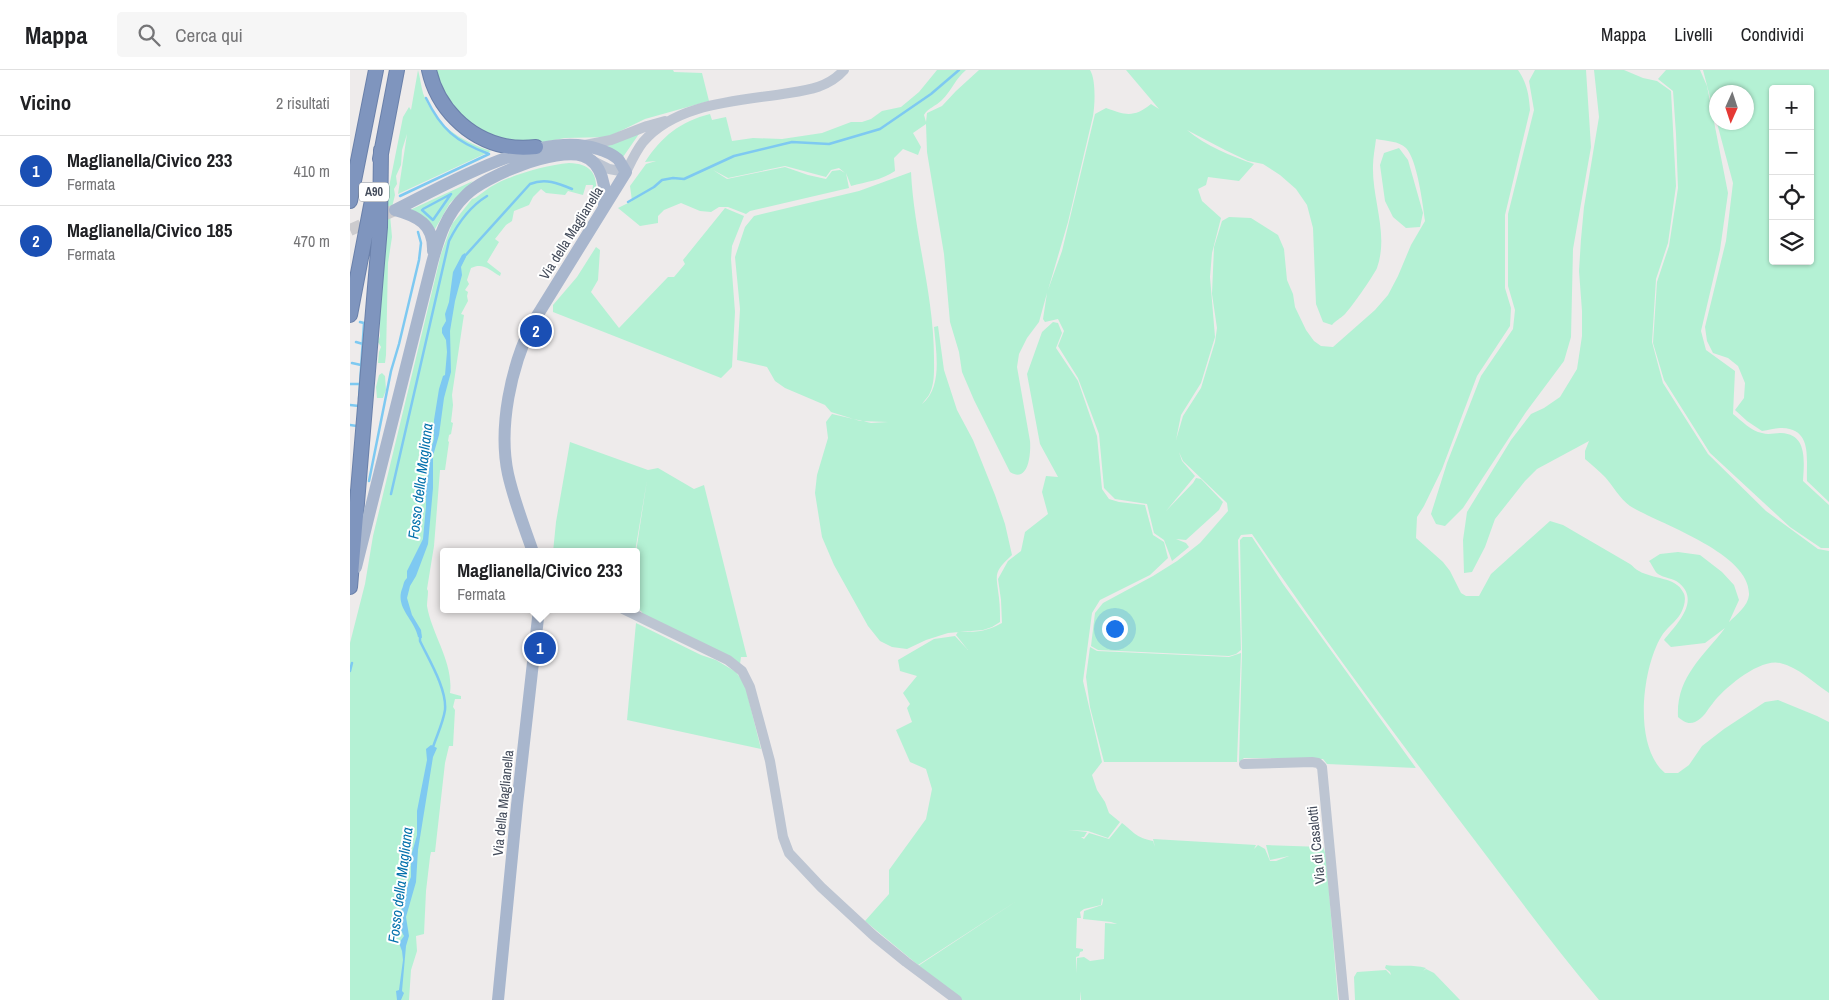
<!DOCTYPE html>
<html lang="it">
<head>
<meta charset="utf-8">
<style>
  :root { --surface:#fff; --page:#f6f6f6; --text:#202124; --muted:#757577; --line:#e0e0e0; --accent:#0d4de6 }
  body { margin:0; font-family:"Archivo Narrow",sans-serif; background:var(--page); color:var(--text) }
  .controls { position:absolute; right:15px; top:15px; display:grid; overflow:hidden; border-radius:5px; box-shadow:0 1px 4px #0004 }
  .controls button { width:45px; height:45px; display:grid; place-items:center; padding:0; border:0; border-bottom:1px solid var(--line); background:var(--surface); color:var(--text); font:25px sans-serif }
  .compass { position:absolute; left:1359px; top:15px; width:45px; height:45px; border-radius:50%; background:var(--surface); box-shadow:0 1px 4px #0004; rotate:183deg }
  .you { position:absolute; left:764px; top:558px; width:18px; height:18px; margin:-12px; border:4px solid #fff; border-radius:50%; background:#1a73e8; box-shadow:0 0 0 8px #1a73e833 }
  .badge { display:grid; place-items:center; width:32px; height:32px; border-radius:50%; background:var(--accent); color:#fff; font-size:16px; font-weight:700 }
  .pin { position:absolute; translate:-50% -50%; border:2px solid #fff; box-shadow:0 1px 5px #0006 }
  .popup { position:absolute; left:90px; top:478px; width:200px; height:65px; box-sizing:border-box; display:grid; place-content:center; border-radius:5px; background:var(--surface); filter:drop-shadow(0 1px 4px #0005); font-size:16px; white-space:nowrap; color:var(--muted) }
  .popup b { font-size:19px; color:var(--text) }
  .popup::after { content:''; position:absolute; left:50%; top:100%; margin-left:-10px; border:10px solid transparent; border-top-color:var(--surface) }
  .list { margin:0; padding:0; list-style:none }
  h2 { display:flex; justify-content:space-between; align-items:center; height:65px; margin:0; padding:0 20px; font-size:21px }
  h2 small { font-size:16px; font-weight:400; color:var(--muted) }
  .list li { display:grid; grid-template-columns:32px 1fr auto; gap:15px; align-items:center; box-sizing:border-box; height:70px; padding:0 20px; border-top:1px solid var(--line) }
  .list b { display:block; font-size:19px; white-space:nowrap }
  .list p { margin:0; font-size:16px; white-space:nowrap; color:var(--muted) }
  .list em { font-size:16px; font-style:normal; color:var(--muted) }
  .icon { flex:none; width:28px; height:28px; fill:none; stroke:currentColor; stroke-width:2; stroke-linecap:round; stroke-linejoin:round }
  .map { position:relative; flex:none; width:1479px; height:930px; overflow:hidden }
  header { display:flex; align-items:center; gap:30px; box-sizing:border-box; height:70px; padding:0 25px; background:var(--surface); border-bottom:1px solid var(--line) }
  header strong { font-size:24px }
  nav { display:flex; gap:28px; margin-inline-start:auto; font-size:18px }
  .search { width:350px; height:45px; background:var(--page); display:flex; align-items:center; gap:12px; box-sizing:border-box; padding:0 18px; border-radius:5px; color:var(--muted); font-size:19px }
  main { display:flex }
  aside { flex:1; background:var(--surface) }
  .map>svg:first-child { display:block }
</style>
</head>
<body>
<header>
<strong>Mappa</strong>
<div class="search"><svg class="icon" aria-label="search" viewBox="0 0 24 24"><circle cx="10" cy="10" r="6"/><path d="M15 15l6 6"/></svg>Cerca qui</div>
<nav><a>Mappa</a><a>Livelli</a><a>Condividi</a></nav>
</header>
<main>
<aside>
<h2>Vicino<small>2 risultati</small></h2>
<ul class="list">
<li><span class="badge" style="background:#1a4fb4">1</span><div><b>Maglianella/Civico 233</b><p>Fermata</p></div><em>410 m</em></li>
<li><span class="badge" style="background:#1a4fb4">2</span><div><b>Maglianella/Civico 185</b><p>Fermata</p></div><em>470 m</em></li>
</ul>
</aside>
<div class="map">
<svg width="1479" height="930" viewBox="0 0 1479 930">
  <rect width="100%" height="100%" fill="#eeebeb"/>
  <!-- green -->
  <path fill="#b4f1d4" fill-rule="evenodd" d="M68,0c2,7 3,16 5,23 11,31 37,48 68,58l-93,43 9,-60 -5,16 -1,15 -5,11 1,8 -3,5 1,6 -5,20 2,22 -4,26 -2,92 -1,8h-7l1,-11 2,-5 -3,-5 2,-6v-40l3,-25 3,-69 17,-85 6,-10 2,3z
    M84,0h239l1,2 28,1 7,28 -64,18 -37,18 -43,1 -27,5h-23l-34,-10 -33,-30z
    M587,0h29c-10,8 -14,20 -24,30 -6,6 -14,8 -18,15l2,7 1,-9 15,-7 14,-15 23,-21h111c6,9 5,35 3,46l-25,106 -20,68 14,-39 33,-137 11,-6c19,7 28,10 45,-4l8,5 -33,-39h392c9,13 11,25 12,40l-25,105v73l6,20 -1,18 -33,50 -35,93 -18,37 -7,11 -1,21 27,24 7,9 11,22 5,3h13l12,-22 59,-53 13,4 67,39c3,2 6,6 9,7 13,8 37,6 44,21 4,6 1,15 -2,21 -5,9 -15,15 -20,24 -19,32 -28,110 4,136h13l11,-8 13,-19 22,-17 41,-27 13,-2 39,16 12,6v278h-230c-50,-59 -95,-122 -142,-183 -70,-93 -139,-186 -205,-283l-11,1 -3,5 3,110 -5,4 -7,2 -131,-6 -7,-4 4,-33 8,-10 50,-27 24,-15 23,-18 28,-32 -1,-8 -44,-42 -4,-9 3,9 13,15 -29,35 27,-28 3,-5 5,1 22,23 -4,8 -33,30 -10,-1 10,4 3,4 -17,14 -8,-21 -10,-7 -7,-29 -32,-5 -11,-11 -5,-54 -21,-56 -20,-32 6,-15 -6,-12 -13,3 -2,-3 4,-26 -8,29 -12,16 -8,16 -2,13 13,74c1,11 -1,43 -20,31l-36,-72 -12,-28 -3,-20 -9,-30 -6,-68 -17,-102 -1,-28 -13,9 8,14 -3,8 -15,-6 -9,9 1,13c-13,9 -29,11 -44,15l-5,-13 3,15 -99,23 -4,3 -18,-7h-9l-8,5 -11,-1 -19,-8 -17,7 -6,6v7l-18,3 -22,-18 14,-7 -2,-15 16,-22 10,-3 -11,1c16,-25 36,-41 65,-48l2,6 14,-3 6,24 21,-3 29,1 40,-6 29,-11h11l9,-3 11,-8 19,-4 18,-15zM837,60l38,20 23,11 15,3 17,11 16,14 11,16 6,23 3,76 7,18 9,3c4,-5 8,-6 12,-10 5,-4 30,-40 33,-47 12,-34 -5,-68 -4,-102 0,-9 2,-18 3,-27 10,2 23,2 30,9 11,11 17,57 19,73l-14,24 -13,31 -10,19 -13,15 -42,37 -12,-1 -7,-5 -8,-11 -11,-23 -2,-13 -6,-14 -3,-31 -6,-14 -27,-17 -22,-1 -7,4 -8,26 -2,47 5,34 -2,14 -14,46 -18,28 -7,24 5,-25 20,-32 14,-46 -5,-60 2,-24 9,-35 -19,-17 -4,-12 8,-4 2,-8 31,4 15,-17c-23,-8 -48,-18 -67,-34zM435,96l41,11 5,-7 8,-2 6,5 -5,-3 -8,1 -6,8 -18,-4 -23,-8 -58,12 -14,-9 15,8z
    M1185,0h51l5,77 -18,102 -2,88 -7,24 -38,51 -63,96 -18,18 -9,-2 -5,-10 16,-51 34,-87 32,-47 2,-19 -7,-24v-72l26,-104 -5,-29z
    M1244,0h30l19,8 14,3 14,10 5,95 -8,57 -12,36 -4,63 11,41 45,71 58,57 52,38 11,2v142c-15,-10 -31,-26 -49,-30 -20,-5 -56,25 -67,40 -6,7 -9,15 -18,19 -7,3 -12,-1 -17,-5 -2,-40 25,-60 47,-89l-20,15 -34,4 -7,-7c12,-15 37,-39 15,-57 -6,-5 -15,-5 -21,-9 -4,-3 -6,-10 -9,-13l11,-7 18,-2 22,3 22,17 12,13 5,15 -10,22c7,-7 19,-16 20,-27 2,-42 -90,-71 -119,-89 -10,-7 -17,-20 -25,-29 -6,-6 -13,-12 -20,-18v-8l4,-10 -52,28 -12,12 -30,38 -10,28 -13,25 -8,1 -1,-33 4,-28 44,-72 20,-26 13,-6 16,-11 17,-28 5,-33v-25l-3,-40 2,-32 3,-32 15,-90z
    M1316,0h34l7,16 21,107 -8,57 -19,81 5,19 29,21 -2,43c9,7 18,17 29,19 6,2 13,0 19,0 27,1 23,29 22,48l26,24v43h-8l-31,-21 -80,-74 -46,-73 -11,-37 4,-61 12,-36 9,-58 -2,-54 -3,-43 -15,-12z
    M1353,0h126v432l-22,-21c-1,-22 6,-52 -25,-53 -6,0 -13,2 -20,3l-15,-10 -12,-11 9,-12 1,-15 -7,-17 -10,-8 -15,-5 -6,-12 -2,-14 21,-86 7,-58 -16,-60 29,-1v-30h-30v28zM1423,19h37v172h-37z
    M289,64l-16,23 -17,-12z
    M1049,78l9,12 15,53 -3,14 -14,1 -13,-11 -8,-16 -5,-36 4,-12z
    M219,93c29,1 29,18 26,42l-4,-2 2,-18h-7l-3,10 -15,-4 -3,4 -19,-2 -5,-4 -8,8 -4,8 -15,6 -2,10 -6,4 -11,14 4,3 -12,20 14,11 -1,3c-10,-6 -17,-14 -29,-8l-4,12 2,4 -4,6 3,2 -1,4 1,5 -7,13 3,1 -1,6 -11,74 1,10 -2,17 2,1 -2,11 -2,1 -1,6 1,1 -4,28h-5l-6,76 -7,43 1,2c0,5 -1,10 -1,15 5,29 27,57 23,87l11,3v3h-6l-2,8 2,3 -2,36h-4l-4,17 -10,89h-4l-1,5 -4,34 -2,43 -8,2 1,15 -6,19 -2,30h-59v-357l15,-59 8,-48 68,-282 11,-30 20,-25 3,-1c6,-4 13,-10 19,-13 20,-11 53,-20 75,-22z
    M561,102c3,62 23,123 23,186 0,12 1,26 -5,37 -2,3 -5,6 -7,9 21,-17 14,-52 12,-77l4,-1 6,44 13,40 16,30 22,55 10,29 7,31c-19,18 -16,18 -13,43 1,8 1,16 1,24l-8,5 -9,3 -35,3 -22,7 -19,9 -15,-2 -12,-6 -12,-15 -34,-61 -12,-28 -7,-44 2,-18 11,-37 -2,-16 6,-8 39,9 17,-1 -28,-1 -29,-9 -6,-7 -40,-17 -10,-7 -8,-14 -30,-7 3,-51 -5,-52 10,-30 9,-11 105,-25z
    M123,111l-23,22 -15,26 -25,-19z
    M375,138l19,8 -12,30 -1,13 4,53 -3,55 -11,11 -168,-66v-7l24,-28 19,-30 4,3 -2,30 -7,12 28,36 49,-51h6l11,-13 -2,-4z
    M703,252l5,1 4,10 -6,15 22,33 19,55 5,53 7,10 10,3 26,3 8,30 11,7 4,16 -18,17 -50,25 -8,13 -9,68 19,81 -10,13 5,15 8,12 4,11 11,9 -12,16 -20,-7 -20,-1 19,2 -3,5h-3l3,2 5,-6 20,6 13,-16c13,10 13,14 31,18l2,6 -2,-8 103,6 -2,4 4,-4 7,4 5,12h6l13,-5 -19,4 -4,-15 57,2 3,8 12,145h-257v-9l-1,9h-119l-43,-34 106,-70 -106,69 -53,-44 24,-27v-24l37,-51 6,-30 -6,-20 -16,-7 -14,-32 16,-8 -5,-14 3,-4 -7,-11 14,-17 -17,-5 -2,-11 36,-21 21,-3 13,14 -12,-15 2,-3c19,0 27,0 44,-9l-1,-23 -3,-21 10,-18 13,-10 4,-19 23,-18 -6,-22 4,-16 12,1 -18,-33 -13,-70 15,-42zM752,828l1,2 -1,5 -18,6 -1,8 28,3 6,2 -12,-1 -1,36 -14,2 -6,-4 -7,1 -1,15v-16l3,-1 1,-4 3,-1v-2l-7,-1 1,-30h4l-1,-6 4,-3 17,-4z
    M32,303l3,3 1,14 -3,8h-6l-1,-11 3,-12z
    M220,372l78,28 10,-2 36,21 10,-4 43,172h-6l-1,7 -97,-47 -1,-5 -6,-5v-55l11,-72 -12,72h-82l3,-30z
    M893,467h9l31,47 133,184 -89,-4 -4,-5 -79,-1 -5,4 3,-110 -2,-112z
    M286,553l65,32 15,5 20,12 9,13 16,64 -134,-29z
    M740,577l7,4 132,6 12,-4 -4,109h-133l-14,-55 -4,-30z
    M1036,895c14,2 26,-1 40,3l-3,3 3,-2 8,4 26,27h-105l-1,-23 3,-5 29,-2 5,5 -1,-3 -5,-4z"/>
  <!-- water -->
  <path fill="#7ec9f1" d="M115,183l1,4 -5,10 1,8 -7,26 -5,30 1,41 -7,26 -5,37 -6,21v32l-5,56 -12,32 -6,10 -3,12 5,17 9,15 1,8 -4,-1c-3,-17 -23,-29 -16,-48 2,-5 1,-7 5,-11v-7l16,-32 3,-33v-24l3,-11 1,-19 4,-13v-19l5,-31 4,-13 2,-1 2,-23 -1,-12 -4,-7v-5l4,-7 -1,-7 4,-12 4,-30 9,-17z
    M81,675l6,3 -4,9 -15,93 -2,32 -10,35 3,19 -3,10 -4,45 2,2 -3,7h-4l-1,-9 3,-1 4,-30 -1,-9 -3,-8 5,-7 -3,-6 2,-11 -2,-6 2,-14 3,-3 1,-10 4,-9v-21l6,-21v-24l10,-51 -1,-11z"/>
  <g fill="none" stroke-linecap="round" stroke-linejoin="round">
    <!-- stream -->
    <path stroke="#7ec9f1" stroke-width="2.5" d="M50,126l89,-42c-33,-12 -48,-25 -63,-56
      M278,132l26,-15 8,-7 11,-2 11,1 50,-23 58,-14 37,2 51,-15 51,-35 28,-24
      M72,140l11,10 18,-26 -28,15
      M114,187l66,-73c15,-6 28,-1 42,5
      M6,272l7,2
      M2,293l9,2
      M0,314h10
      M9,329l5,-76 -4,-1
      M0,335l9,1
      M0,355l7,1
      M19,411l22,-110 8,-27 20,-84 2,-17 -3,-11
      M41,424l58,-253c9,-18 20,-34 38,-45
      M0,428l1,-8
      M70,565v6c9,19 27,48 25,69 -2,13 -8,25 -12,37
      M0,601l2,-8"/>
    <!-- major-tunnel -->
    <path stroke="#cccbce" stroke-width="12" stroke-dasharray="12 6" stroke-linecap="butt" d="M0,160l45,-20"/>
    <defs>
      <path id="highway" d="M79,0c8,37 38,68 76,76 10,2 21,2 31,1
        M30,89l17,-89
        M0,131l26,-131
        M0,245l24,-125
        M0,517l30,-360 1,-77"/>
    </defs>
    <!-- highway casing -->
    <use href="#highway" stroke="#6a80aa" stroke-width="16"/>
    <!-- minor -->
    <path stroke="#bdc5d2" stroke-width="10" d="M235,75l26,-5 36,-14 18,-5
      M243,91l16,8 17,3c5,-10 10,-21 17,-30 34,-40 98,-41 146,-49 20,-3 40,-6 55,-23
      M273,539l105,51 14,11 8,16 20,74 13,76 6,16 32,34 53,49 32,26 51,38
      M894,694l68,-2 6,1 4,4 22,233"/>
    <!-- major -->
    <path stroke="#a8b6cd" stroke-width="12" d="M45,140c52,-26 145,-81 203,-61 7,2 14,5 20,10 3,4 5,9 8,13l-94,152c-21,43 -34,103 -24,150 6,27 16,52 25,78
      M45,140c22,6 39,14 38,41
      M6,497l76,-304c7,-26 14,-49 34,-68 19,-19 90,-48 117,-39 19,6 24,33 21,49
      M148,930l19,-195 22,-196"/>
    <!-- highway -->
    <use href="#highway" stroke="#7f95be" stroke-width="14"/>
  </g>
  <g text-anchor="middle" dominant-baseline="central" stroke-width="4" stroke-linejoin="round" paint-order="stroke">
    <!-- shield labels -->
    <rect fill="#fff" stroke="#7b818c" stroke-width="1" x="9" y="112.5" width="30" height="19" rx="4"/>
    <g font-size="12" font-weight="bold" fill="#434b5a">
      <text x="24" y="122">A90</text>
    </g>
    <!-- street labels -->
    <g font-size="14" fill="#434b5a" stroke="#fff">
      <text transform="translate(221 163) rotate(-58)">Via della Maglianella</text>
      <text transform="translate(153 733) rotate(-84)">Via della Maglianella</text>
      <text transform="translate(966 775) rotate(-96)">Via di Casalotti</text>
    </g>
    <!-- water labels -->
    <g font-size="15" font-style="italic" fill="#0371ac" stroke="#fff">
      <text transform="translate(70 411) rotate(-83)">Fosso della Magliana</text>
      <text transform="translate(50 815) rotate(-83)">Fosso della Magliana</text>
    </g>
  </g>
</svg>
<div class="controls">
<button>+</button>
<button>−</button>
<button><svg class="icon" aria-label="locate" viewBox="0 0 24 24"><circle cx="12" cy="12" r="6"/><path d="M12 2v4M12 18v4M2 12h4M18 12h4"/></svg></button>
<button><svg class="icon" aria-label="layers" viewBox="0 0 24 24"><path d="M12 4l9 5-9 5-9-5zM3 14l9 5 9-5"/></svg></button>
</div>
<svg class="compass" viewBox="-18 -18 36 36"><path d="M0-13l5 13h-10z" fill="#e53935"/><path d="M0 13l5-13h-10z" fill="#757577"/></svg>
<div class="you"></div>
<div class="pin badge" style="left:190px;top:578px;background:#1a4fb4">1</div>
<div class="popup"><b>Maglianella/Civico 233</b>Fermata</div>
<div class="pin badge" style="left:186px;top:261px;background:#1a4fb4">2</div>
</div>
</main>
</body>
</html>
